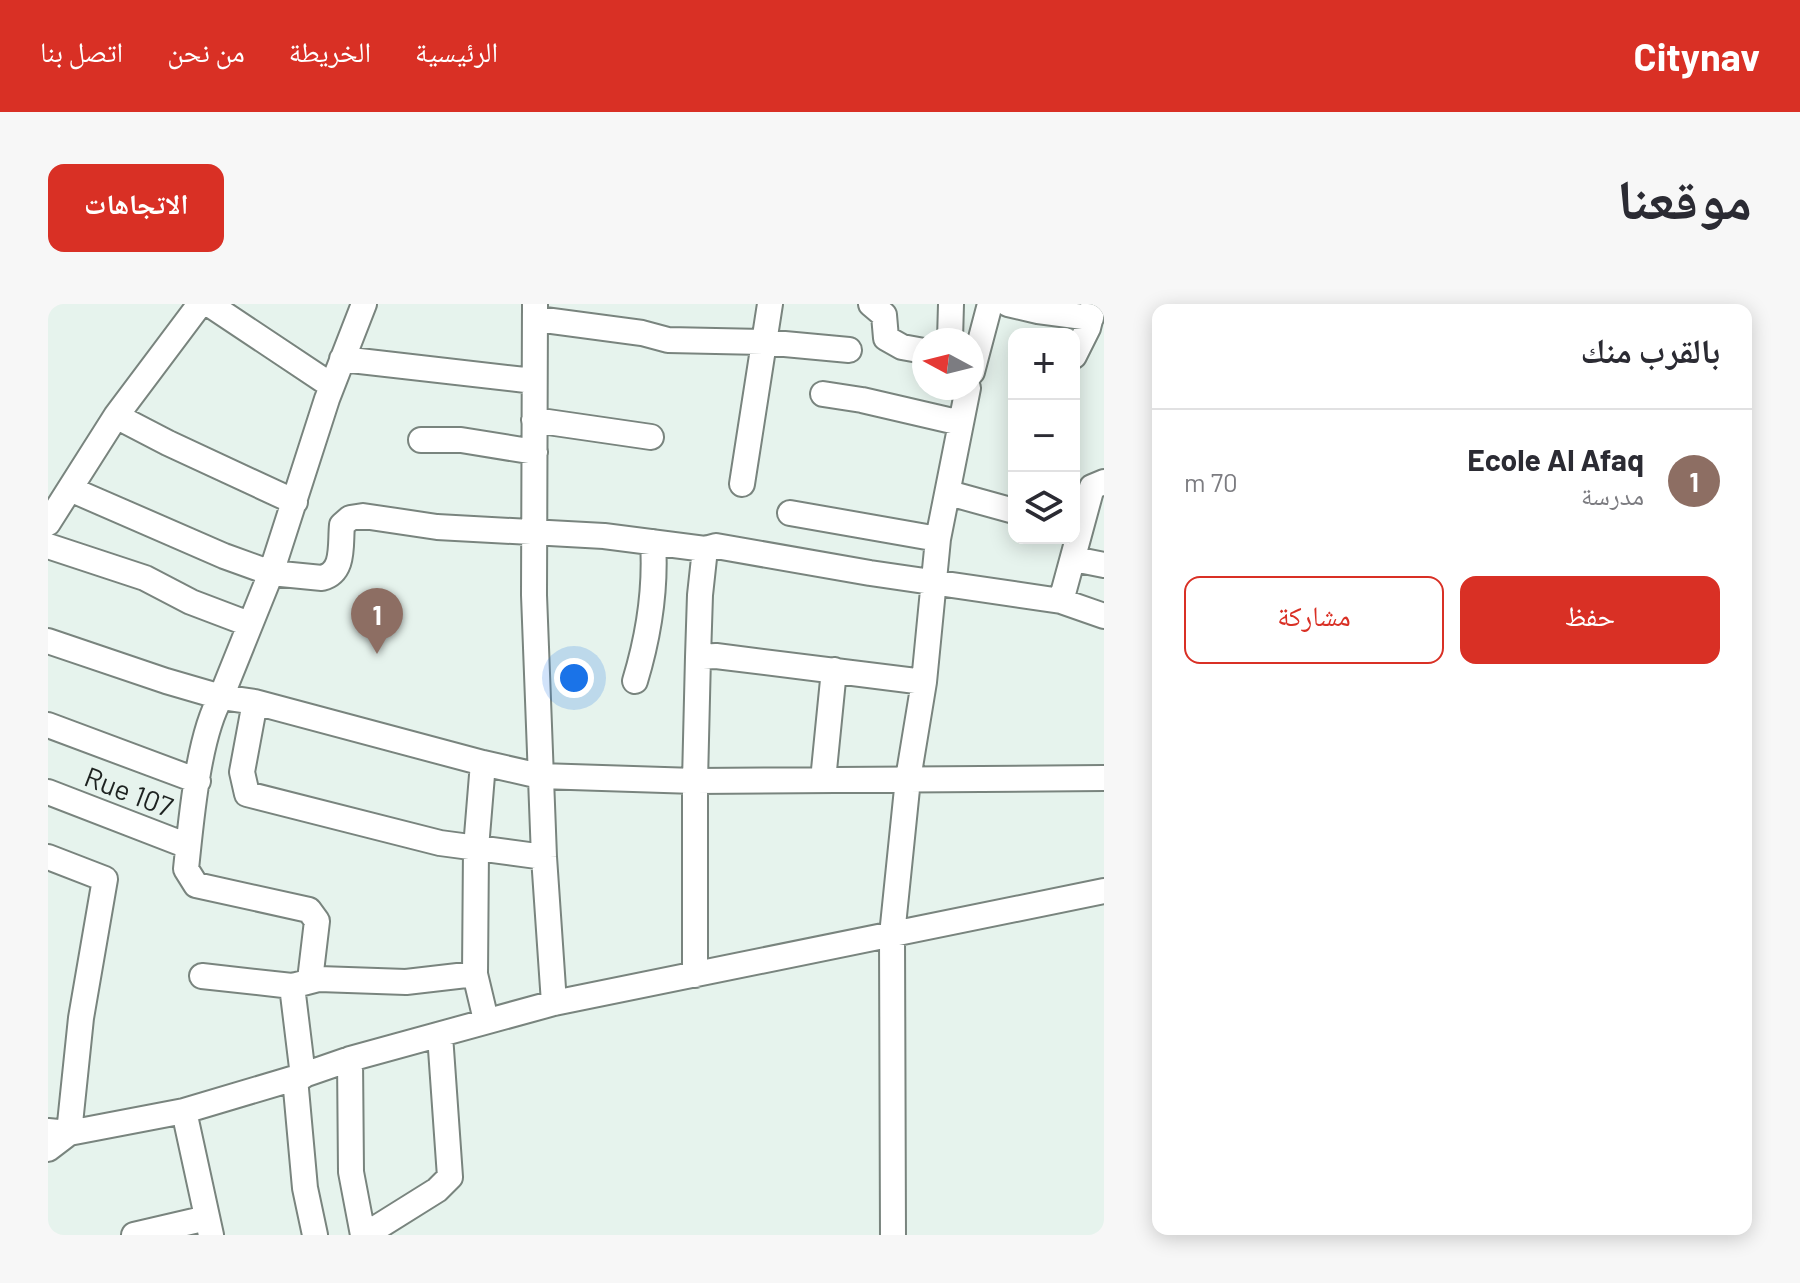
<!DOCTYPE html>
<html lang="ar">
<head>
<meta charset="utf-8">
<style>
  :root { --surface:#fff; --page:#f7f7f7; --text:#2b2b33; --muted:#7c7c81; --line:#e1e1e2; --accent:#d93025 }
  body { margin:0; font-family:Barlow,"Noto Naskh Arabic",sans-serif; background:var(--page); color:var(--text); direction:rtl }
  .controls { position:absolute; right:24px; top:24px; display:grid; overflow:hidden; border-radius:16px; box-shadow:0 4px 20px #0003 }
  .controls button { width:72px; height:72px; display:grid; place-items:center; padding:0; border:0; border-bottom:2px solid var(--line); background:var(--surface); color:var(--text); font:40px sans-serif }
  .compass { position:absolute; left:864px; top:24px; width:72px; height:72px; border-radius:50%; background:var(--surface); box-shadow:0 4px 20px #0003; rotate:277deg }
  .you { position:absolute; left:526px; top:374px; width:28px; height:28px; margin:-20px; border:6px solid #fff; border-radius:50%; background:#1a73e8; box-shadow:0 0 0 12px #1a73e833 }
  .badge { display:grid; place-items:center; width:52px; height:52px; border-radius:50%; background:var(--accent); color:#fff; font-size:26px; font-weight:700 }
  .pin { position:absolute; translate:-50% -66px; filter:drop-shadow(0 2px 4px #0008) }
  .pin::after { content:''; position:absolute; top:42px; width:28px; height:24px; background:inherit; clip-path:polygon(0 0,100% 0,50% 100%) }
  .list { margin:0; padding:0; list-style:none }
  h2 { display:flex; justify-content:space-between; align-items:center; height:104px; margin:0; padding:0 32px; font-size:34px }
  h2 small { font-size:26px; font-weight:400; color:var(--muted) }
  .list li { display:grid; grid-template-columns:52px 1fr auto; gap:24px; align-items:center; box-sizing:border-box; height:144px; padding:0 32px; border-top:2px solid var(--line) }
  .list b { display:block; font-size:30px; white-space:nowrap }
  .list p { margin:0; font-size:26px; white-space:nowrap; color:var(--muted) }
  .list em { font-size:26px; font-style:normal; color:var(--muted) }
  .actions { display:flex; gap:16px; padding:24px 32px }
  .actions a { flex:1; padding:18px 0; border:2px solid var(--accent); border-radius:16px; text-align:center; font-size:28px; color:var(--accent) }
  .actions .main { background:var(--accent); color:#fff }
  .icon { flex:none; width:44px; height:44px; fill:none; stroke:currentColor; stroke-width:2; stroke-linecap:round; stroke-linejoin:round }
  .map { position:relative; flex:none; width:1056px; height:931px; overflow:hidden; direction:ltr; border-radius:16px }
  header { display:flex; align-items:center; gap:48px; box-sizing:border-box; height:112px; padding:0 40px; background:var(--accent); color:#fff }
  header strong { font-size:38px }
  nav { display:flex; gap:44px; margin-inline-start:auto; font-size:28px }
  .intro { display:flex; align-items:center; justify-content:space-between; box-sizing:border-box; height:192px; padding:0 48px }
  h1 { margin:0; font-size:56px }
  .button { padding:20px 36px; border-radius:16px; background:var(--accent); color:#fff; font-size:28px; font-weight:700 }
  main { display:flex; gap:48px; padding:0 48px }
  aside { flex:1; background:var(--surface); border-radius:16px; box-shadow:0 4px 20px #0003 }
  .map>svg:first-child { display:block }
</style>
</head>
<body>
<header>
<strong>Citynav</strong>
<nav><a>الرئيسية</a><a>الخريطة</a><a>من نحن</a><a>اتصل بنا</a></nav>
</header>
<div class="intro"><h1>موقعنا</h1><a class="button">الاتجاهات</a></div>
<main>
<aside>
<h2>بالقرب منك<small></small></h2>
<ul class="list">
<li><span class="badge" style="background:#8d6e63">1</span><div><b>Ecole Al Afaq</b><p>مدرسة</p></div><em>70 m</em></li>
</ul>
<div class="actions"><a class="main">حفظ</a><a>مشاركة</a></div>
</aside>
<div class="map">
<svg width="1056" height="931" viewBox="0 0 1056 931">
  <rect width="100%" height="100%" fill="#e6f3ed"/>
  <g fill="none" stroke-linecap="round" stroke-linejoin="round">
    <defs>
      <path id="street" d="M161,0l123,82
        M487,0l-1,291 10,262 10,146
        M823,0l13,11 2,23 16,9 22,4
        M960,0l30,7 53,7
        M489,15l105,14 26,7 95,2 86,8
        M902,36l1,-36
        M1026,52l14,-28 6,-24
        M294,55l192,22
        M924,68l18,-68
        M775,90l39,6 99,23
        M68,112l52,27 127,59
        M486,116l117,17
        M373,136h40l74,12
        M694,180l28,-180
        M22,185l154,67 47,17 56,-174 37,-95
        M901,189l65,18
        M742,209l148,26
        M0,219l68,-107 84,-112
        M0,242l97,32 46,24 58,22
        M657,245l-5,46 -2,62 18,-1 208,26
        M1026,255l30,6
        M1013,297l31,-114 12,-5
        M0,337l118,40 55,16 34,5 228,61 57,13 155,5 409,-3
        M587,377c13,-43 21,-93 18,-139
        M207,398l-13,70 5,22 193,49 104,14
        M0,421l150,56
        M435,459l-7,85 -1,126 11,46
        M775,476l11,-110
        M0,488l140,54
        M0,553l57,22 -24,139 -12,115 -21,16
        M647,671v-194l3,-124
        M154,672l90,10 27,-7 87,3 69,-8
        M262,676l7,-59 -8,-11 -113,-25 -10,-16c5,-47 12,-133 35,-172l50,-124 51,5c23,-6 18,-33 20,-53l8,-7 13,-2 74,11 167,9 101,13 11,-3 154,27 191,28 43,15
        M244,682l11,90
        M302,755l1,113 12,63
        M247,774l10,110 10,47
        M136,807l27,124
        M0,827l21,2 115,-22 111,-33 55,-19 204,-56 550,-112
        M86,931l73,-17
        M317,931l72,-45 13,-13 -10,-142
        M845,931l-1,-300 16,-156 16,-97 14,-143 30,-151"/>
    </defs>
    <!-- street casing -->
    <use href="#street" stroke="#79847e" stroke-width="28"/>
    <!-- street -->
    <use href="#street" stroke="#fff" stroke-width="24"/>
  </g>
  <g text-anchor="middle" dominant-baseline="central" stroke-width="7" stroke-linejoin="round" paint-order="stroke">
    <!-- street labels -->
    <g font-size="28" fill="#1d2220" stroke="#e6f3ed">
      <text transform="translate(81 487) rotate(21)">Rue 107</text>
    </g>
  </g>
</svg>
<div class="controls">
<button>+</button>
<button>−</button>
<button><svg class="icon" aria-label="layers" viewBox="0 0 24 24"><path d="M12 4l9 5-9 5-9-5zM3 14l9 5 9-5"/></svg></button>
</div>
<svg class="compass" viewBox="-18 -18 36 36"><path d="M0-13l5 13h-10z" fill="#e53935"/><path d="M0 13l5-13h-10z" fill="#7c7c81"/></svg>
<div class="you"></div>
<div class="pin badge" style="left:329px;top:350px;background:#8d6e63">1</div>
</div>
</main>
</body>
</html>
